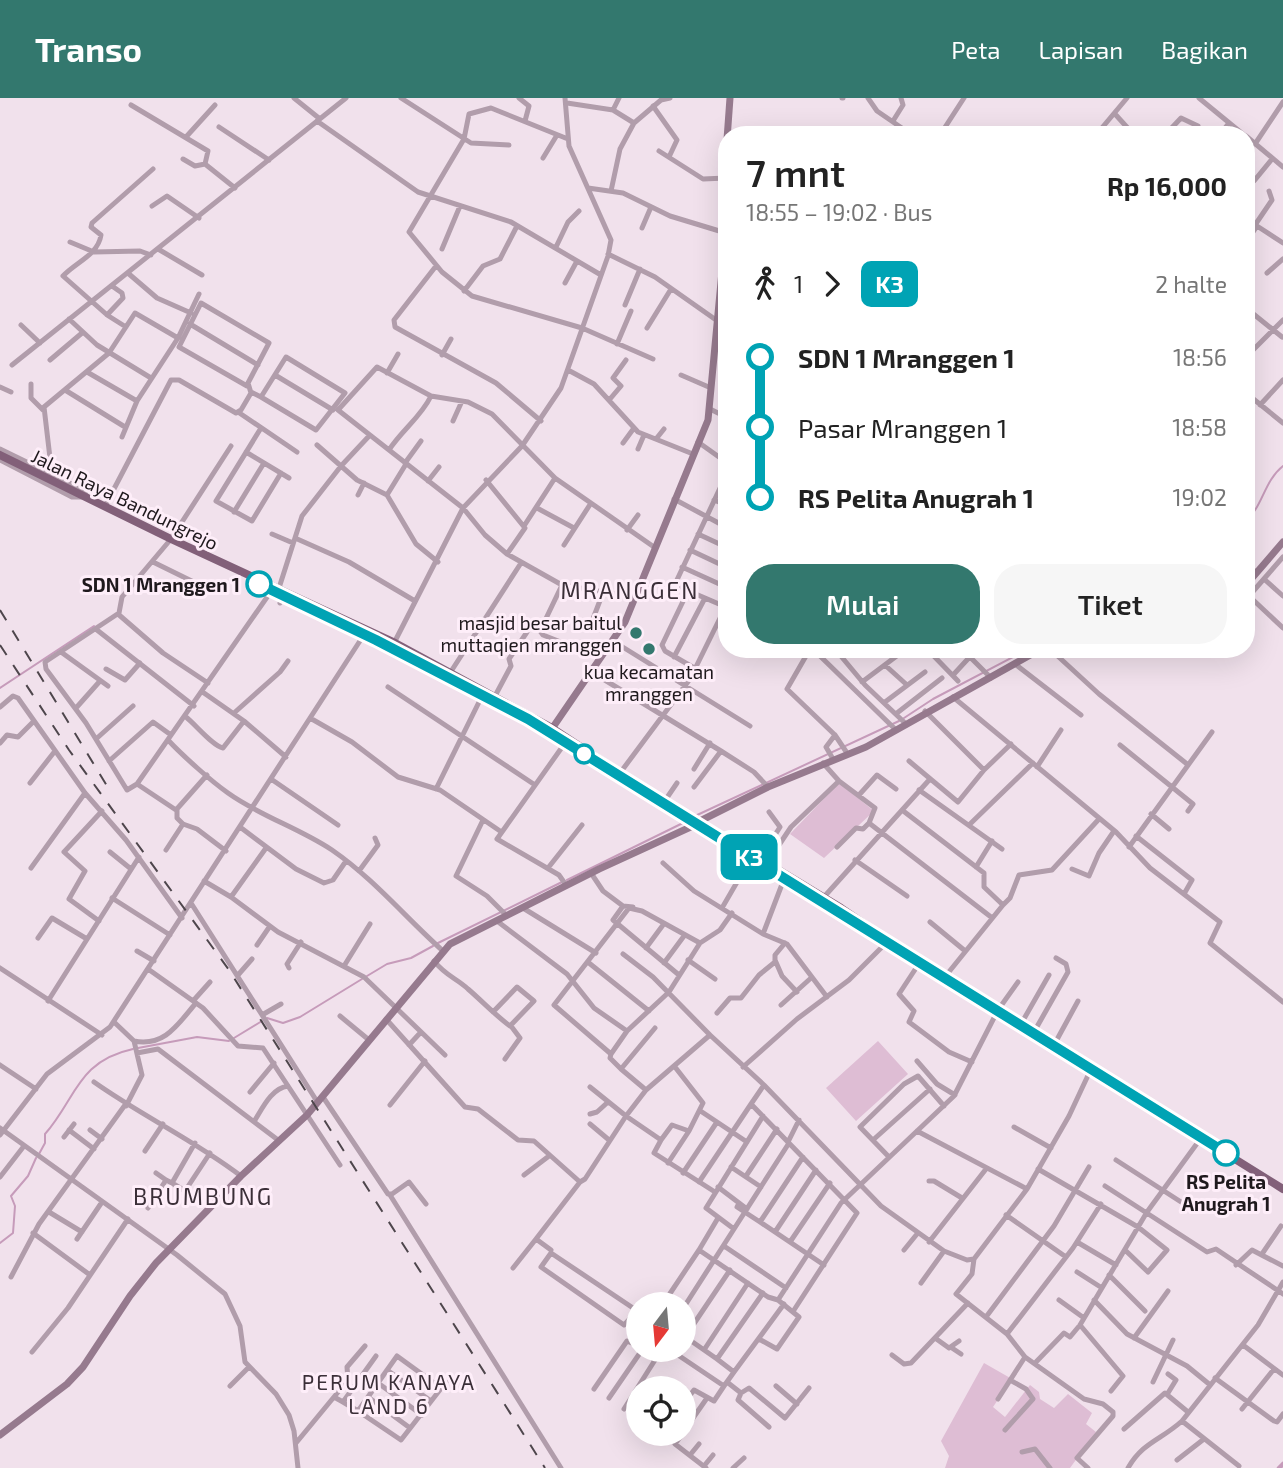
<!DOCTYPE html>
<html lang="id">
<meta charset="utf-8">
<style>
body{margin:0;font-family:"Exo 2",sans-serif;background:#f6f6f6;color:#222;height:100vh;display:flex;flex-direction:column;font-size:26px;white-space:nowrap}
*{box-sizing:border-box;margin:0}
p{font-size:23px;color:#767676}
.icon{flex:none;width:38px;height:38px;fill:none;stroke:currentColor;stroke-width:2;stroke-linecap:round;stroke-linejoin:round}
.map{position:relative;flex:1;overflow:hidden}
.details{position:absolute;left:718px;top:28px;width:537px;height:532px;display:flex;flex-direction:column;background:#fff;border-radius:28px;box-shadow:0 7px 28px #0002}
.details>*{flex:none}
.badge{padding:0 14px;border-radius:10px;font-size:24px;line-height:46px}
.needle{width:46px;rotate:196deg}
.tools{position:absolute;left:626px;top:1194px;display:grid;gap:14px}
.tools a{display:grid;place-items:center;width:70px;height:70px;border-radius:50%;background:#fff;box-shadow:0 7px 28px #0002;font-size:35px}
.map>.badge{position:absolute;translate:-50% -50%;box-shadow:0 0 0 4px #fff}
.legs{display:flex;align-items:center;gap:10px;height:77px;padding:0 28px;font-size:23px}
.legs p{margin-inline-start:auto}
.head{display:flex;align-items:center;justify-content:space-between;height:119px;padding:0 28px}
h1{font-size:38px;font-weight:600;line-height:52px}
.action{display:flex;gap:14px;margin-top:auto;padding:14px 28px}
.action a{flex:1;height:80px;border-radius:28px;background:#33786e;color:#fff;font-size:28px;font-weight:600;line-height:80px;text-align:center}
.action a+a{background:#f6f6f6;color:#222}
ul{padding:0 28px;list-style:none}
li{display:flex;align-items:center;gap:24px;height:70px;font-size:26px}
li i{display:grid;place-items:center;width:10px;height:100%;margin:0 9px;background:currentColor}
li i::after{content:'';width:18px;height:18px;margin:-9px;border:5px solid;border-radius:50%;background:#fff}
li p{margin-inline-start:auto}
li:first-child i{background:linear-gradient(#0000 50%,currentColor 0)}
li:last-child i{background:linear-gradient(currentColor 50%,#0000 0)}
header{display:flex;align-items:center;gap:42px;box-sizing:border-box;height:98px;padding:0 35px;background:#33786e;color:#fff}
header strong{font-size:33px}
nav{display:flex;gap:38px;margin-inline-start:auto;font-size:24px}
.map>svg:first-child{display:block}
.green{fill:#debdd4}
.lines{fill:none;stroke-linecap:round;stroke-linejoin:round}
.stream{stroke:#c69bba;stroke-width:2}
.canal{stroke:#c69bba;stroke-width:4.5}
.street{stroke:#b19dab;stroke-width:5}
.secondary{stroke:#967a8e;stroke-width:7}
.primary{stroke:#826079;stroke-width:8}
.rail{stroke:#4e464c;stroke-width:2;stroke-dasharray:12 12;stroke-linecap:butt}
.line-1-casing{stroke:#fff;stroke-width:16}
.line-1{stroke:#00a3b4;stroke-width:10}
.stop-1-dot{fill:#fff;stroke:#00a3b4;stroke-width:3.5}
.poi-dot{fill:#33786e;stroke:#feeef9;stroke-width:2.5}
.labels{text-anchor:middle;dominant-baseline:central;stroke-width:6;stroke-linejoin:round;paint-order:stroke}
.street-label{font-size:19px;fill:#1f191d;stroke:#feeef9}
.stop-label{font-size:19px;font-weight:bold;fill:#1f191d;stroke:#feeef9;text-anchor:end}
.poi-label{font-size:19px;fill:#1f191d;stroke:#feeef9;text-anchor:end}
.neighbourhood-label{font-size:21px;letter-spacing:2px;fill:#3b2f38;stroke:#feeef9}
.quarter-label{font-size:23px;letter-spacing:2px;fill:#3b2f38;stroke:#feeef9}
</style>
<header>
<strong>Transo</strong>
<nav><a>Peta</a><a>Lapisan</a><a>Bagikan</a></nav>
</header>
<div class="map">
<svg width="1283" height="1370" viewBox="0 0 1283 1370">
<rect width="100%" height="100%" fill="#f1e1ec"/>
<path class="green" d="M839 685 874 713 824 760 790 736Z
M878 943 908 976 856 1023 826 990Z
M984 1265 1012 1281 993 1309 1005 1319 1030 1287 1039 1294 1040 1301 1054 1310 1068 1296 1092 1315 1086 1326 1096 1334 1070 1370H945L949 1358 941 1343Z"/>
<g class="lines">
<path class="stream" d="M1246 423C1263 408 1264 383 1283 368
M0 590 94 528
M904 620 933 601 1028 551
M695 718 899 623
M567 782 691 721
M438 845 562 784
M367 878 387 866 411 860 433 848
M267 920 283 925 300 919 362 881
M234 940 262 923
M138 950 197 939 229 943
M39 1056 45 1045V1036C76 1001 77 963 133 951
M0 1145 13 1135 15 1108 11 1098 28 1078 36 1060"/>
<path class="canal" d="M1279 1370 1283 1366"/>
<path class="street" d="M294 0 320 21
M401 0 471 45 509 47
M519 0 529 8 525 23
M842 0H843
M868 0 877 13 912 37
M1199 0 1244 37
M567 5 613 12 634 25 661 2 670 0
M131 7 208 53 205 66 235 90
M653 8 677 42 669 59
M613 12 619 0
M1115 16 1134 37
M317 23 418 94 511 124 601 177
M893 23 903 7 901 0
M219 29 269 62
M940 37 964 0
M1096 37 1127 0
M1165 37 1181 20 1198 28
M1215 37 1221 35 1229 25
M1246 38 1283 69
M186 39 215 7
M568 41 491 10 469 16 464 41 409 134 442 174 472 198 582 230 653 261
M1255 46 1283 4
M659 53 703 81 726 80
M543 60 557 37
M183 61 195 68 205 66
M1254 83 1272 61
M588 90 623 95 670 118 726 135
M611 93 620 51 634 25
M152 108 167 98 199 120
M1246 122 1257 128 1246 144
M1255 127 1272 102 1269 93
M1257 128 1283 145
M642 130 651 109
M70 144 94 154 140 153 151 157
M556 149 568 124 579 113
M158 151 202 177
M442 151 460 108
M608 156 655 179 726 229
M436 168 394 222 395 229 496 285 541 323
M1267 175 1283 161
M129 176 157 200 191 215
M565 185 577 163
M112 188 122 195 123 200 107 217 126 229
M464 193 483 168 500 161 517 128
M625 207 640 171
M1246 210 1282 239
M106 216 63 178C76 164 98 157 101 137L91 129 92 125 153 71
M69 221 97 247 151 280
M190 226 258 267
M21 227 40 245
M647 230 671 191
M178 240 199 196
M617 246 631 213
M442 257 451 241
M1246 259 1283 222
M50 262 82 235
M12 267 346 0
M568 272 594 286 638 334 693 356
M87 274 137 303
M387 275 398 256
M275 277 333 312
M681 277 711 290
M31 286V300L43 312
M0 289 11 294
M65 292 125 329
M251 294 261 299 286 259 345 295 316 332 261 299
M1246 295 1283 325
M610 301 621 288 613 280 626 262
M1260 307 1283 282
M710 311 726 319
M238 314 297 354
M453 323 462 303
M261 330 216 403 252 423 281 375
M656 341 664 331
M698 344 726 364
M623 345 634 330
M317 347 357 382 387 397 416 446 438 464
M231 348 171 441 122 499 119 515 45 564 46 571 86 625 127 692 137 686 272 492
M0 351 82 391 88 400
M638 351 644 337
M389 352C402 332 421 319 431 298
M246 354 289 380
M0 362 72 399H81
M405 365 421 343
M52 377 44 309 109 255 135 215 178 240 137 303 122 339
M486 382 525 430 507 456
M428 383 439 369
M358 397 364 385
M387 397 406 366
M674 401 726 429
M714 402 726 407
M105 408 171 282H179L236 315 241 312 251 295 248 285 269 245 201 205 179 249 247 288
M537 410 574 430
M234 414 264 365
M524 428 555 380
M627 432 638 417
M272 436 293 445
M698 436 726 449
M295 440 349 464 415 503
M564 447 591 405
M690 452 726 469
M1283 459 1249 498 1283 530
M153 464 212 493
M1246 466 1257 475
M682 469 726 489
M1264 481 1283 498
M562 487 540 533 543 537 581 552
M279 490 302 418 341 368 370 337
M688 493 662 547 665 553 696 571
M635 499 562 487 507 456 485 437 463 410 338 312 377 269 431 298 468 304 492 316 555 380 654 449
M280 505 284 498
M726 509 684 491 676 484 721 388H726
M118 516 163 555 208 585
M591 526 604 492
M97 532 194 608
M613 543 750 628
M393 547 463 410 522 348 561 290 608 158 611 142 569 48 565 0
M810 551 787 591 835 637 826 649 833 661
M835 551 865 587 905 625
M927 551 958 583
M962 551 991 580
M1050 551 1099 596 1187 666
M61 554 108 588
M878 555 879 551
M820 558 895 631
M674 559 705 500
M1015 566 1081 617
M886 568 907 587
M106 571 125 582 140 565
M590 573 721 653 754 674 768 689
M450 575 521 465
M954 576 977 551
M862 584 906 551
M388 589 535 687
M204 595 244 623 286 659
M495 598 511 568 509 561 527 534
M953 599 1116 734 1150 770 1220 824 1210 845 1283 904
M885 604 925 574
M0 609 13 598 18 600 85 695 126 742 182 820
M76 610 100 583
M925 613 984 672
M234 615 280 574 288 563
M897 615 942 580
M186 619C196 627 213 648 223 650L244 623
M310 620 352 644 398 679 440 692 500 733
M835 637 847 655
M96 641 133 608
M168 642C183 658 211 683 228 695 260 718 299 730 332 752 374 781 405 819 443 853
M0 645 7 637 18 639 34 623
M565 645 497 741 559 777 566 787
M1120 647 1193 706 1188 713
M109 663 153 624 171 637
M909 663 958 704 984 672 1011 646
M823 665 839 683 875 710 869 725 991 819
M1037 669 1061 632
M694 671 710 645
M620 675 690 581 726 508
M271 681 338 727
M30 685 55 653
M137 686 176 712 207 677
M694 689 721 653
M436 691 483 596
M919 692 1002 751
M859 697 877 677 896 691
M664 704 677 685
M902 712 984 775V789L1003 807 944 880
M1151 716 1169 731
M483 722 456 778 487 798 507 818
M183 726 197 731 226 753
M969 727 1033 665
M240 729 296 771 324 785 333 782 346 763
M1136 738 1192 782 1184 796
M837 749 856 730 863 731 869 725
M1129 749 1212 634
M166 752 183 726 177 720V712
M110 754 131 771
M760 761 780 729 769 714
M855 762 907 798
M663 765 694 793 763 836 787 846 827 899
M767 765 791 729 839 683
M976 769 992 743
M31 770 85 695
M548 770 582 727
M1072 771 1089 778 1099 755 1114 733
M359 773 378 747 375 740
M591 775 603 793 623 808
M204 783 231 799 278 834 364 879 445 957
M231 799 266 750
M112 800 170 837
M823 800 930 681
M191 805 318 1005
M1003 807 1010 800 1019 777 1052 772 1099 721
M633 809 623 808 613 822 679 877
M523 810 596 855
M722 810 751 760
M99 823 69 801 85 773 64 754 102 713
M497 823 567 876 594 910 627 933
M930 824 964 852
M763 836 784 781
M38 840 52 820 87 841
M700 845 642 813 629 810 554 907 611 956 627 933 669 894 700 845 720 832 732 815
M257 847 270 828
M646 850 663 827
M137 853 154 863
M623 856 653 879 710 937
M688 862 715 881
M775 862 782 878 797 894
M434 863C446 878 456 880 468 891 482 903 495 917 510 928L534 903 517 889 493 914
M920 864 899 896 914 913 909 924 949 954 972 964
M589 865 649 913
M664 865 684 838
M344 868 370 826
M0 870 102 937
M289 870 287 866 301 844
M148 871 203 910 238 948 263 950 340 1067
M238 877 252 861
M48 903 139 759
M193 903 210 884
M781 907 811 880
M717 915 730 900H741L759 877 775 864V857L785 845
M262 917 281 906
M340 918 369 942
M386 921 465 1009 478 1011 518 1042 534 1043 580 1084 585 1081 626 1018 661 1042 672 1027 689 1033 703 1005 675 969
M114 924 134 943C165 949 178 926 196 905
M1021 926 1049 877
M1034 934 1068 874 1066 866 1056 860
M409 947 421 934
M1054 947 1078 903
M137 955 158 951 278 1042
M611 956 610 960 621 971
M505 961 520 940 511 928
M917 963 937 986 955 997
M0 967 36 991
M743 969 797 921 849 882 888 843
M94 984C142 1018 194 1042 241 1078
M764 987 751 1006 857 1115 794 1212
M590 989 626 1018 646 992 710 937 764 987 881 1108 944 1153 967 1162 974 1161
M646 992 621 971 655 930
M250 994 274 965
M323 999 388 1096H392L409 1084 426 1106
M390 1007 425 963
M126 1008 142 977 134 943
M702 1014 747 1044
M590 1016 597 1014 608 1004
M763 1018 706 1110 734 1131 789 1045
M255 1022C263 1009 272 990 288 988
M590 1026 609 1042
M1014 1029 1051 1050
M0 1030 177 1157 225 1196 240 1228 245 1264 276 1296 289 1317 294 1333 298 1370
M69 1032 94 1051
M90 1032 102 1041
M917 1033 1027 1091
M0 1037 47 976 110 929 367 532
M64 1039 74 1026
M661 1042 654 1055 715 1094
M873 1042 930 991
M788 1044 799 1022
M145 1053 163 1026
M803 1059 760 1124 824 1167
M889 1059 860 1029 904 986 918 978 944 1008
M1116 1062 1195 1113
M668 1065 689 1033
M731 1069 761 1089
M1038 1071 1138 1129 1167 1152 1148 1174 1125 1152
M156 1075 166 1082
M683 1075 717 1024
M524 1077 549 1058
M746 1078 777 1031
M0 1079 24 1048
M929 1083H934L962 1100
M699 1084 751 1006
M172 1085 185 1093 210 1055
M1105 1088 1207 1154 1216 1151 1283 1196
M718 1089 747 1111
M390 1097 561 1370
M739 1105 737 1109 760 1124
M148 1110 166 1082 172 1085 195 1045
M49 1114 82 1134
M1006 1117 1066 1159
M775 1134 816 1072
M33 1135 90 1177
M77 1141 102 1104
M536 1141 580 1084
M790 1144 830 1085
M929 1144 986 1071
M1077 1144 1116 1167
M724 1148 786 1190
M699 1152 718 1120
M904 1152 917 1136
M1262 1156 1281 1128
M1236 1167 1252 1152 1283 1168
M513 1170 536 1141 551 1152
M1077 1174 1102 1190
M1109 1177 1145 1213
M11 1179 39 1126 125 1007
M921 1185 944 1153
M1059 1202 1084 1220
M1094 1202 1127 1236 1187 1268 1209 1286
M663 1206 699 1152 768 1199 778 1202 841 1105 954 998 998 912 1018 884
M684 1209 734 1131
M636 1212 551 1155 541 1169 624 1227 639 1211
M986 1219 1054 1128 1089 1069
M1080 1227 1123 1278 1111 1293
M1007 1236 1073 1150 1101 1106
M684 1238 717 1261 763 1195
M685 1239 730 1172
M935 1240 949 1250 959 1243
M1134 1240 1168 1193
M759 1241 777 1251 799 1219 778 1202
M1243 1247 1283 1277
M952 1250 961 1256
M669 1251 724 1288 734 1274 717 1261
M704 1252 748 1185
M32 1254 68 1210 128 1121
M892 1257 904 1266 911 1265 968 1205
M1036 1264 1064 1235 1070 1239 1080 1227 1147 1114 1201 1040
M387 1272 431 1303
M734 1274 784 1206
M1215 1280 1274 1323 1277 1324 1283 1316
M727 1284 741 1295 738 1302 769 1329
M1153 1284 1173 1242
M378 1285 422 1317
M230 1288 249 1269
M776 1288 797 1306
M594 1291 627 1243 634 1246
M741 1295 749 1290 785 1320 809 1290
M1168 1295 1176 1282 1168 1276
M334 1299 343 1304 376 1258
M368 1299 410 1330
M609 1300 642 1252
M998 1301 1025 1259
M343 1304 358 1313 397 1258 441 1290
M684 1305 694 1292 714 1303 724 1288
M624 1311 655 1262 641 1251
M1242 1311 1274 1271
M358 1313 401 1342 446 1284
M1182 1323 1239 1368
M1124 1331 1165 1295 1188 1314
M1005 1332 1033 1301 1026 1291 1010 1282
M684 1333 707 1300
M683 1335 675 1346 706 1370
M661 1338 663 1335
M296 1345 348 1282 347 1269 365 1248
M1022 1354 1035 1351 1050 1370
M690 1357 699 1346
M1177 1362 1204 1341
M704 1368 713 1357
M733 1370 744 1360
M1088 1370 1077 1360 1113 1318V1314L1103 1306 1084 1301 1025 1259 1007 1236 956 1196 972 1176 974 1161 1027 1091 1069 1018 1091 971
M1128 1370C1143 1344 1161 1342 1182 1323L1258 1227 1283 1184"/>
<path class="secondary" d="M726 55 730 0
M1246 487 1283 444
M549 635 625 524 708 322 726 131
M698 724 768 689 866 649 1041 551
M0 1337 67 1286 83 1269 130 1198 156 1165 241 1078 307 1017 450 846 599 771 695 727"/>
<path class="primary" d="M0 357 171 441 395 545 552 630 640 688 841 810 944 880 1283 1091
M377 542 412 561"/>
<path class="rail" d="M0 512 107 688
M0 547 69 652 229 872 545 1370"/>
</g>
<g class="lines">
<defs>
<path id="line-1" d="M259 486 376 542 528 621 1226 1055"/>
</defs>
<use href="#line-1" class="line-1-casing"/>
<use href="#line-1" class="line-1"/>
</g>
<g class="stop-1-dot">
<circle cx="259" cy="486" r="12"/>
<circle cx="584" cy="656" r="9"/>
<circle cx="1226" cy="1055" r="12"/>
</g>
<g class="poi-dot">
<circle cx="636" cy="535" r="7"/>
<circle cx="649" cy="551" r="7"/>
</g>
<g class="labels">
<g class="street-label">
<text transform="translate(125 401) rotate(26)">Jalan Raya Bandungrejo</text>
</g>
<g class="stop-label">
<text x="240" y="486">SDN 1 Mranggen 1</text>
<text x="1226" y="1083" text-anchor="middle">RS Pelita<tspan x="1226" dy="22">Anugrah 1</tspan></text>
</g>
<g class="poi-label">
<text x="622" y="524">masjid besar baitul<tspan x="622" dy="22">muttaqien mranggen</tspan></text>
<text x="649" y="573" text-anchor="middle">kua kecamatan<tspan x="649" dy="22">mranggen</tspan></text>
</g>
<g class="neighbourhood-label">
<text x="389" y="1283">PERUM KANAYA<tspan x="389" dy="24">LAND 6</tspan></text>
</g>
<g class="quarter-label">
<text x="630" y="492">MRANGGEN</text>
<text x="203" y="1098">BRUMBUNG</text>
</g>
</g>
</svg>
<div class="tools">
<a><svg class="needle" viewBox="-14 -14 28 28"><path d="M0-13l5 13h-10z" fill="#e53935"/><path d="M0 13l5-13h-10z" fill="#767676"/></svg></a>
<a><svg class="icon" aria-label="locate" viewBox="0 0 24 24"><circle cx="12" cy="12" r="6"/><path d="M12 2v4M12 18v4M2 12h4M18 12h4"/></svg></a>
</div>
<b class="badge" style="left:749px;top:759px;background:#00a3b4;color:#fff">K3</b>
<section class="details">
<div class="head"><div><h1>7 mnt</h1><p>18:55 – 19:02 · Bus</p></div><b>Rp 16,000</b></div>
<div class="legs"><svg class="icon" aria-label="walk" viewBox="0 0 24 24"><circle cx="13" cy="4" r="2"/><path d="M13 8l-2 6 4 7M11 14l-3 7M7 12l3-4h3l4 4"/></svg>1<svg class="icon" aria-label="forward" viewBox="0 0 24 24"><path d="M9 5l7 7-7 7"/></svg><b class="badge" style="background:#00a3b4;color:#fff">K3</b><p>2 halte</p></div>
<ul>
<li><i style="color:#00a3b4"></i><b>SDN 1 Mranggen 1</b><p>18:56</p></li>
<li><i style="color:#00a3b4"></i><span>Pasar Mranggen 1</span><p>18:58</p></li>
<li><i style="color:#00a3b4"></i><b>RS Pelita Anugrah 1</b><p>19:02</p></li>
</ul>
<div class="action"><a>Mulai</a><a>Tiket</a></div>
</section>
</div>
